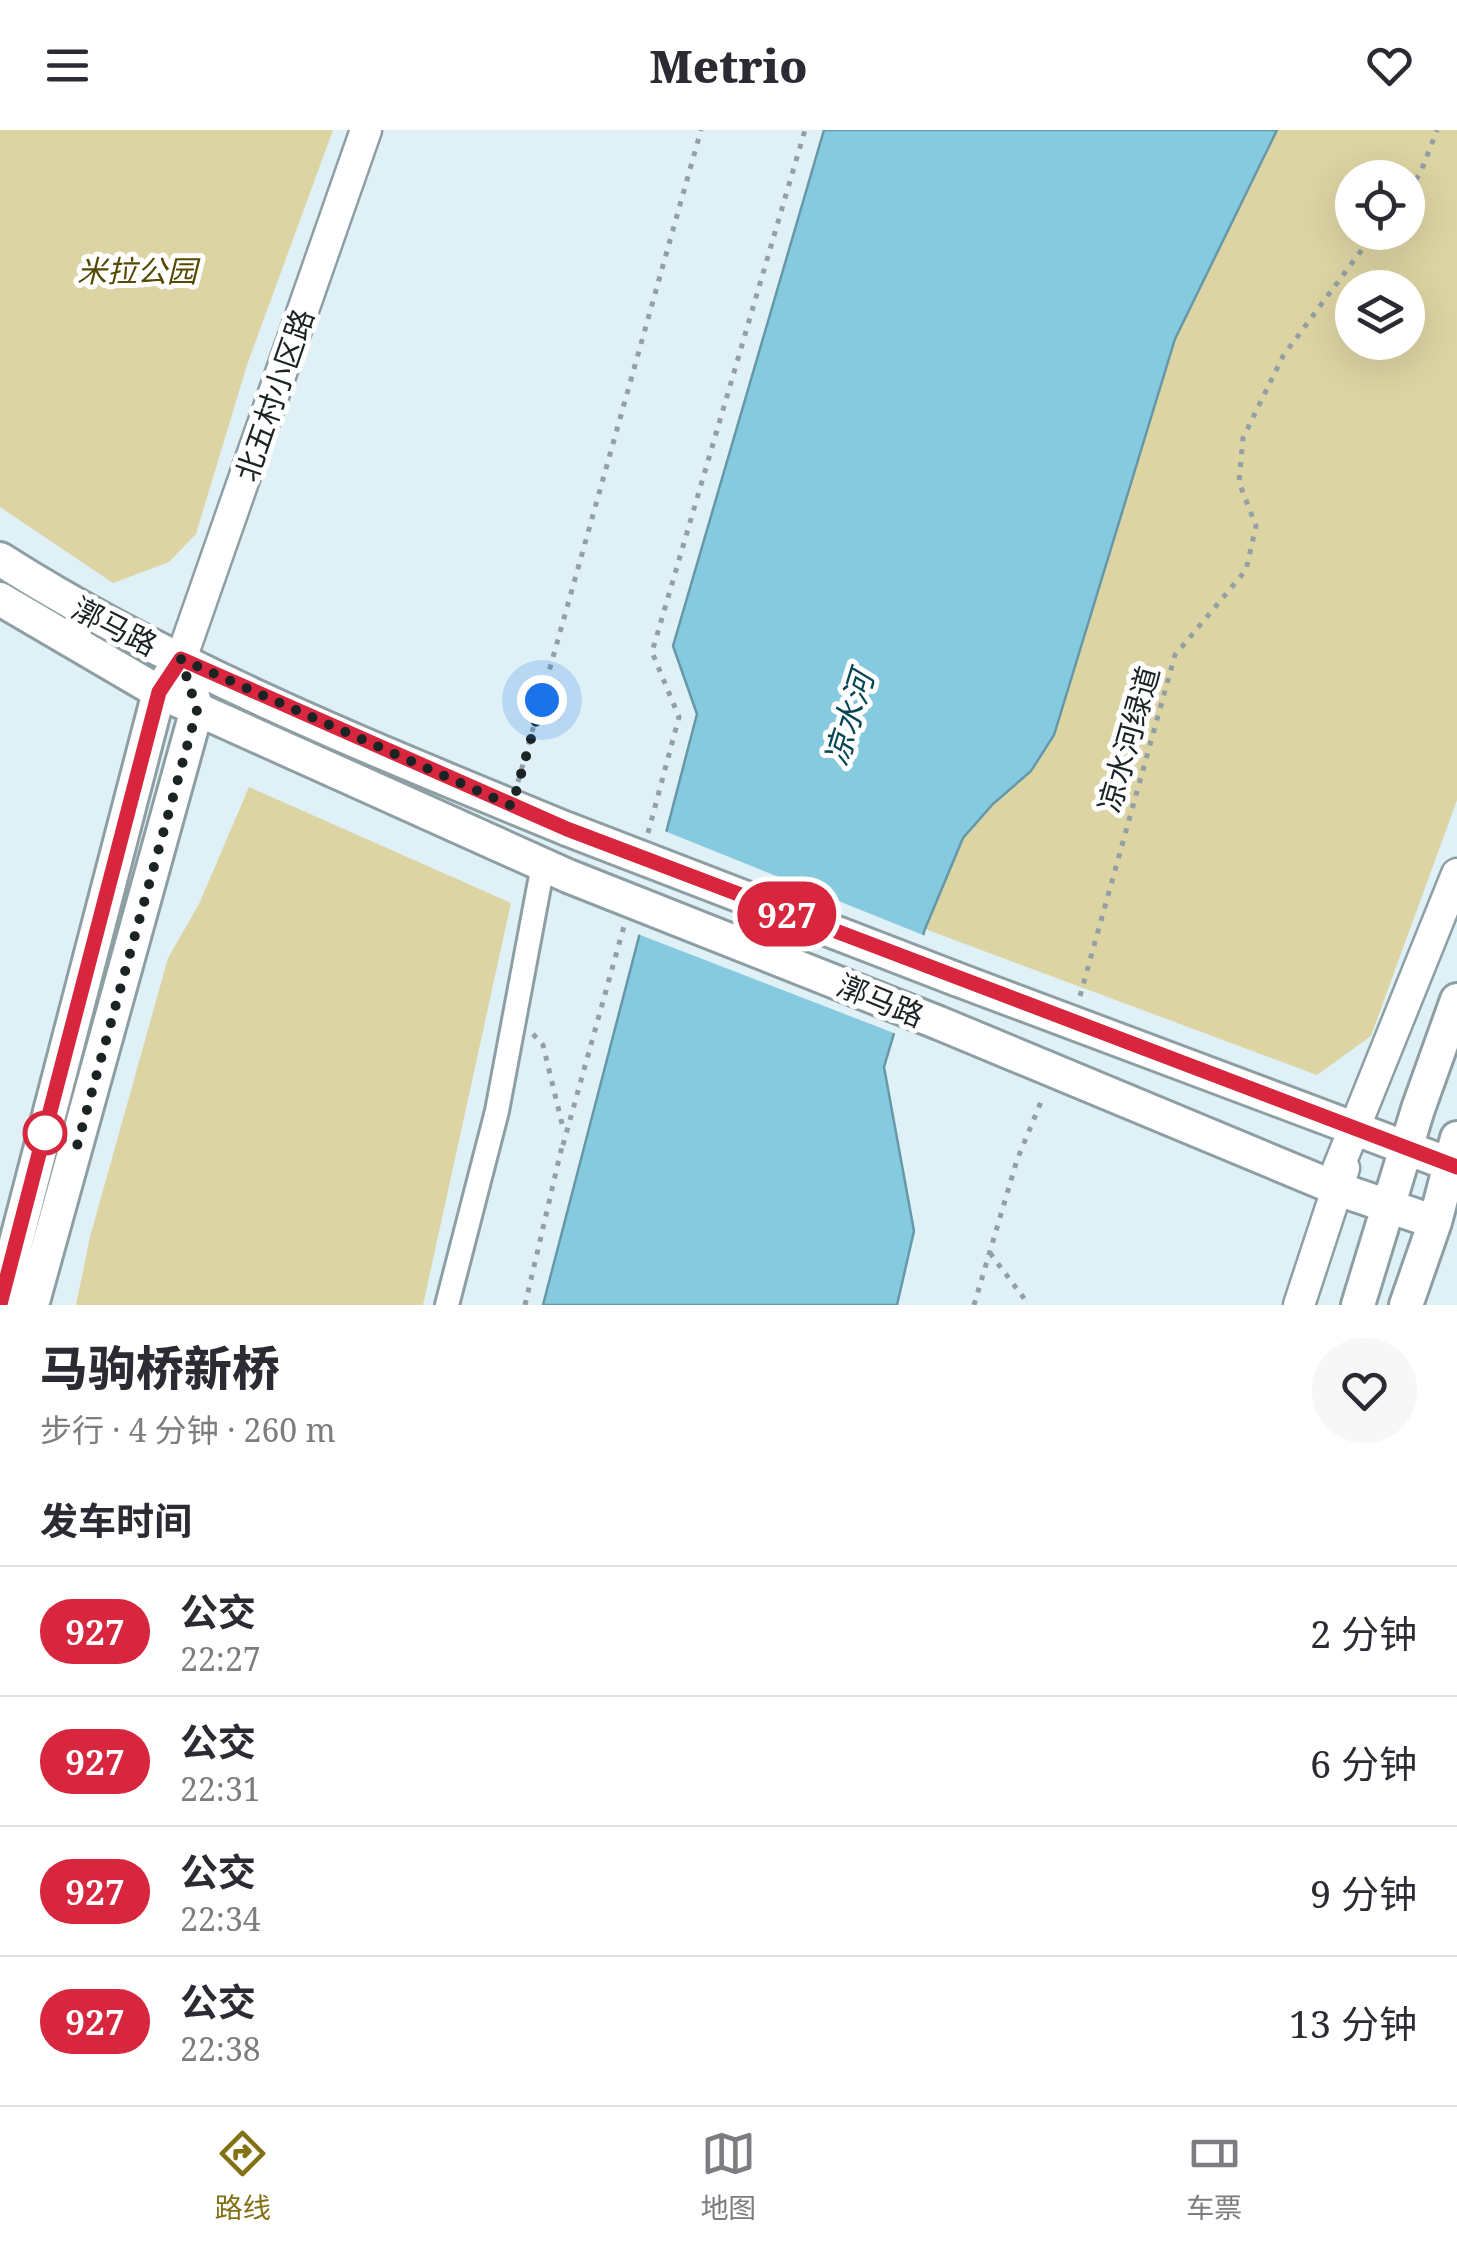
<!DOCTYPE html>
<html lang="zh">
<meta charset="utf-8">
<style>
body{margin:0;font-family:"Noto Serif","Noto Sans SC",serif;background:#f7f7f7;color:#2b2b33;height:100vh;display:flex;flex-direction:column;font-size:38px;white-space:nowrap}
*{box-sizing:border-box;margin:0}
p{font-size:32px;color:#7c7c81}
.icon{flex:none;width:55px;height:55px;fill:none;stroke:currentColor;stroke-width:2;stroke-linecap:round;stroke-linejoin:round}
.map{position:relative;height:1175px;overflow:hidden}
.sheet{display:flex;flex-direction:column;background:#fff;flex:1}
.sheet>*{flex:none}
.badge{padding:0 20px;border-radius:32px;font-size:35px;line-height:65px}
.tools{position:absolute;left:1335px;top:30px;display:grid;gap:20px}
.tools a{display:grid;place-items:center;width:90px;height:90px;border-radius:50%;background:#fff;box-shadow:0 10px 40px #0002;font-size:50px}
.you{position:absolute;width:50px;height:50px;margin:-25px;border:8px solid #fff;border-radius:50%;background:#1a73e8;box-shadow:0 0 0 15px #1a73e833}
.map>.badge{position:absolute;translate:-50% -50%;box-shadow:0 0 0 5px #fff}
h2{padding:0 40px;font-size:38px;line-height:90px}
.round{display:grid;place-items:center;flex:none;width:105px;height:105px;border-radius:52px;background:#f7f7f7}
.overview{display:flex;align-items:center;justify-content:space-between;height:170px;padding:0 40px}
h1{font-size:48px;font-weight:800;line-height:75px}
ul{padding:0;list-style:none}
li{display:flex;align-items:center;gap:30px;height:130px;padding:0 40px;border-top:2px solid #e1e1e2}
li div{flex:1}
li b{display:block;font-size:38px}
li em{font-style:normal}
li .badge{min-width:110px;font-weight:700;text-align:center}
header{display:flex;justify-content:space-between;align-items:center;height:130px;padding:0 40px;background:#fff;font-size:45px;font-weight:800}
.dock{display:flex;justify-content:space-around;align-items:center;height:140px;border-top:2px solid #e1e1e2;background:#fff;font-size:28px;color:#7c7c81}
.dock a{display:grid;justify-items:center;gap:5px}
.dock .active{color:#827214}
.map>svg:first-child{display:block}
.green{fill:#ddd4a3;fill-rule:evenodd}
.water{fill:#86cae0;stroke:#6698a8;stroke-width:2.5}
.pier{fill:#dff1f7}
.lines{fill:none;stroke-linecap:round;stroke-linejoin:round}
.minor-casing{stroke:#8e9fa4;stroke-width:28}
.tertiary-casing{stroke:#8e9fa4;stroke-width:35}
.secondary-casing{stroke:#8e9fa4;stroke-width:38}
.path{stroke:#929fa4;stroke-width:5;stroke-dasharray:5 8;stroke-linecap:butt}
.minor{stroke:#fff;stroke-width:22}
.tertiary{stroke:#fff;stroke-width:30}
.secondary{stroke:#fff;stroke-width:32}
.secondary-bridge-casing{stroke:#8e9fa4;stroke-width:38;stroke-linecap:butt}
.secondary-bridge{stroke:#fff;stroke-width:32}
.line-casing{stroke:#fff;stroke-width:22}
.line{stroke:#d7263d;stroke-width:15}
.walk{stroke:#1c2325;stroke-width:10;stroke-dasharray:0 18}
.stop-dot{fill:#fff;stroke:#d7263d;stroke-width:5}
.labels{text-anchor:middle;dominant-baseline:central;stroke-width:10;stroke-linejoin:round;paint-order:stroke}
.park-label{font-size:30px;font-style:italic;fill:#564a02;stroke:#fff}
.street-label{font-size:30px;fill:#1c2325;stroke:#fff}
.water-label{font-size:32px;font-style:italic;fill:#074655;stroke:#fff}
</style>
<header><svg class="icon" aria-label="menu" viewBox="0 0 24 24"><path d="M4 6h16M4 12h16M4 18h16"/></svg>Metrio<svg class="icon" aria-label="heart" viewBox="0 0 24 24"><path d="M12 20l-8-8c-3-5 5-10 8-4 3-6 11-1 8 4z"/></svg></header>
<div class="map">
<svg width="1457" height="1175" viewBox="0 0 1457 1175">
<rect width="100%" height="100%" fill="#dff1f7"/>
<path class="green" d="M0 0H333L247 235 196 404 169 432 113 453 0 377Z
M1277 0H1457V670L1371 906 1317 945 925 799 963 708 993 674 1031 641 1054 605 1175 209ZM1352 48H1408V102H1352ZM1352 158H1408V212H1352Z
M249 657 511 773 423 1175H76L90 1107 168 828 199 774Z"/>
<path class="water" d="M824 0H1277L1175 209 1054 605 1031 641 993 674 963 708 925 799 884 937 914 1101 897 1175H543L697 584 673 516Z"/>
<path class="pier" d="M662 700 928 807 899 905 635 803Z"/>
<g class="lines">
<defs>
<path id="minor" d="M447 1175 497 981 543 735"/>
<path id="tertiary" d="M181 529 366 0
M1331 1056 1457 744
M1299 1175 1344 1038"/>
<path id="secondary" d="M0 429C176 541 375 620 567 699
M0 469 159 562 568 746
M956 849 1449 1034
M939 893 1338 1059 1435 1092
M0 1174 159 562 181 529
M32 1175 197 579 181 529
M1358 1175 1418 979 1457 870
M1406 1175 1435 1092 1457 1008"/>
</defs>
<use href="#minor" class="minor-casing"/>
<use href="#tertiary" class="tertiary-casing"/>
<use href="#secondary" class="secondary-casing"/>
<path class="path" d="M1408 60 1420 44 1437 0
M518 652 701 0
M648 703 679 587 652 522 805 0
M1080 866 1175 525 1246 440 1256 396 1239 352 1243 308 1283 226 1375 102
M533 904 543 915 564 1002
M563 1015 624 796
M990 1123 1029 1175
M525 1175 563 1012
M974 1175 1017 1030 1043 967"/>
<use href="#minor" class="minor"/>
<use href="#tertiary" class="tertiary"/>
<use href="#secondary" class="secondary"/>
<defs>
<path id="secondary-bridge" d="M567 699 956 849
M568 746 939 893"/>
</defs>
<use href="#secondary-bridge" class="secondary-bridge-casing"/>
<use href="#secondary-bridge" class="secondary-bridge"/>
</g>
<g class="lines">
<defs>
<path id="line" d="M0 1174 159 562 181 529 567 699 1457 1037"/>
</defs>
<use href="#line" class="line-casing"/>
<use href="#line" class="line"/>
<path class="walk" d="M45 1003 77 1016 197 580 181 529 512 676 542 570"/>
</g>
<circle class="stop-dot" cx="45" cy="1003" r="20"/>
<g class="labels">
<g class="park-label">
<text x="137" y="140">米拉公园</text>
</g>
<g class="street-label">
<text transform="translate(274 265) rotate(-71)">北五村小区路</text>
<text transform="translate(115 496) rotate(27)">漷马路</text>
<text transform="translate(1128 609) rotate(-74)">凉水河绿道</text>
<text transform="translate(881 870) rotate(22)">漷马路</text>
</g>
<g class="water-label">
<text transform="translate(848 588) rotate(-73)">凉水河</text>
</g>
</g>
</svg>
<div class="tools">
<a><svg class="icon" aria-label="locate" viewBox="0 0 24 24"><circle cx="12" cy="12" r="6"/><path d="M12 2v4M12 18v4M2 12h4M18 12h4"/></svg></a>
<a><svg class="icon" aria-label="layers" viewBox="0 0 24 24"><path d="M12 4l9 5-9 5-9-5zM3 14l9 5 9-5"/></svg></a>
</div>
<div class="you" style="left:542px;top:570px"></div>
<b class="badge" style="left:787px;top:784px;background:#d7263d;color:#fff">927</b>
</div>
<section class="sheet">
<div class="overview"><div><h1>马驹桥新桥</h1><p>步行 · 4 分钟 · 260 m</p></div><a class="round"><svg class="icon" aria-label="heart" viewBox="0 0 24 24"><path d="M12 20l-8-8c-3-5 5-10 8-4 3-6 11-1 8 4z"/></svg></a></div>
<h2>发车时间</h2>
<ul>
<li><span class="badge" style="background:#d7263d;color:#fff">927</span><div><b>公交</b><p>22:27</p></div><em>2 分钟</em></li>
<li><span class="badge" style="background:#d7263d;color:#fff">927</span><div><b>公交</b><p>22:31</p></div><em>6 分钟</em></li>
<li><span class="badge" style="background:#d7263d;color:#fff">927</span><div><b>公交</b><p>22:34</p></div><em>9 分钟</em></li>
<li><span class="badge" style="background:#d7263d;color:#fff">927</span><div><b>公交</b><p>22:38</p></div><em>13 分钟</em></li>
</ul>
</section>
<nav class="dock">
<a class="active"><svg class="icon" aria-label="directions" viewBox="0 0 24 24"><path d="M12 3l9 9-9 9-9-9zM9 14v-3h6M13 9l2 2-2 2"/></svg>路线</a>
<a><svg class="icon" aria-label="map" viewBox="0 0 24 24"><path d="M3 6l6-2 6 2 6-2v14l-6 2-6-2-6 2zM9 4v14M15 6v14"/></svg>地图</a>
<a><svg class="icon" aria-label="tickets" viewBox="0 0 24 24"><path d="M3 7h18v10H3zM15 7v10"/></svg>车票</a>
</nav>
